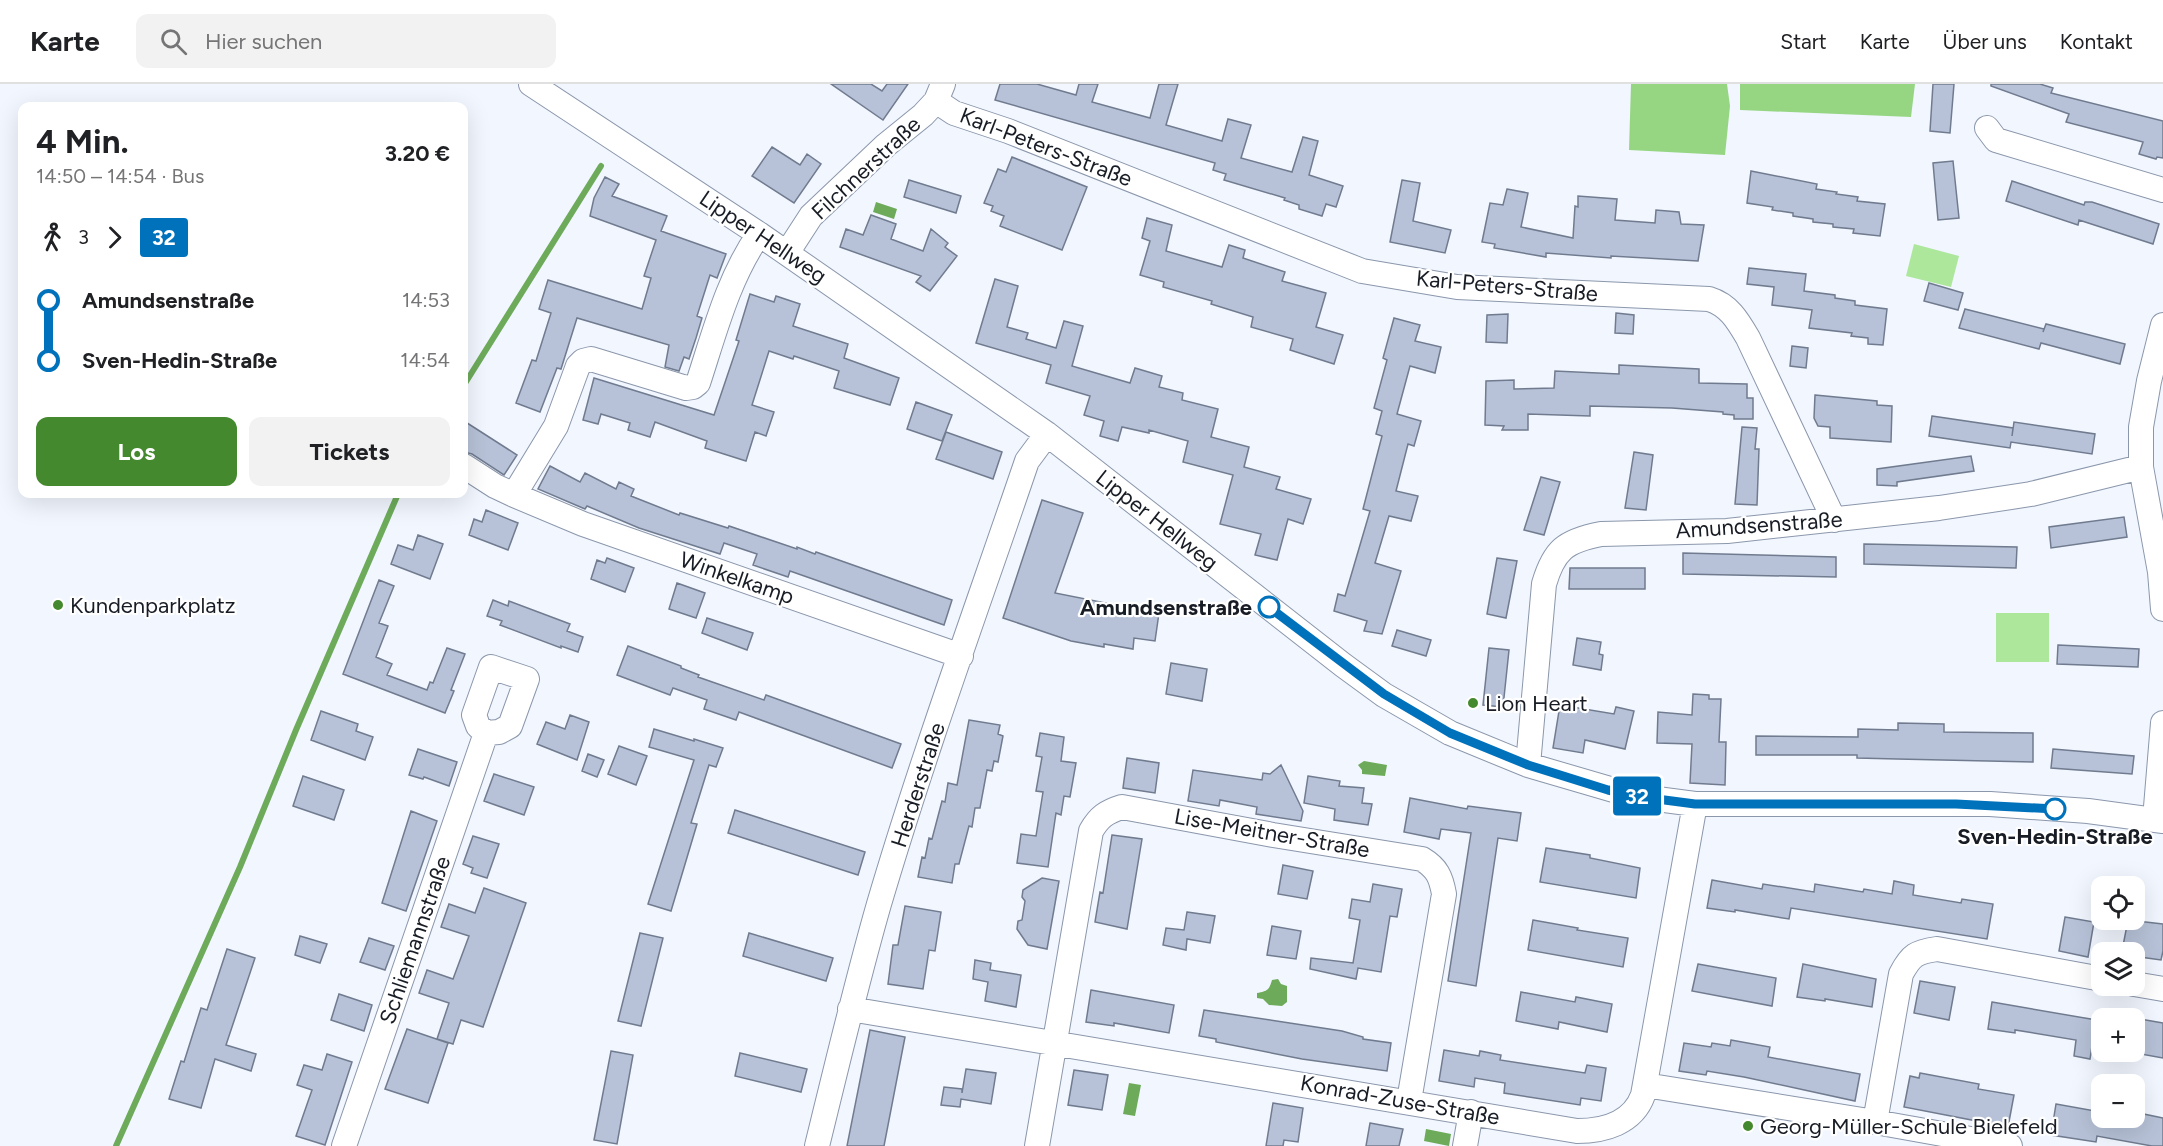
<!DOCTYPE html>
<html lang="de">
<meta charset="utf-8">
<style>
body{margin:0;font-family:Figtree,sans-serif;background:#f2f2f2;color:#202124;height:100vh;display:flex;flex-direction:column;font-size:22px;white-space:nowrap}
*{box-sizing:border-box;margin:0}
p{font-size:20px;color:#757577}
.icon{flex:none;width:33px;height:33px;fill:none;stroke:currentColor;stroke-width:2;stroke-linecap:round;stroke-linejoin:round}
.map{position:relative;flex:1;overflow:hidden}
.sheet{position:absolute;left:18px;top:18px;width:450px;height:396px;display:flex;flex-direction:column;background:#fff;border-radius:12px;box-shadow:0 6px 24px #0002}
.sheet>*{flex:none}
.badge{padding:0 12px;border-radius:4px;font-size:21px;line-height:39px}
.tools{position:absolute;left:2091px;top:792px;display:grid;gap:12px}
.tools a{display:grid;place-items:center;width:54px;height:54px;border-radius:12px;background:#fff;box-shadow:0 6px 24px #0002;font-size:30px}
.map>.badge{position:absolute;translate:-50% -50%;box-shadow:0 0 0 3px #fff}
.legs{display:flex;align-items:center;gap:9px;height:66px;padding:0 18px;font-size:20px}
.legs p{margin-inline-start:auto}
.headline{display:flex;align-items:center;justify-content:space-between;height:102px;padding:0 18px}
h1{font-size:33px;font-weight:700;line-height:45px}
.cta{display:flex;gap:12px;margin-top:auto;padding:12px 18px}
.cta a{flex:1;height:69px;border-radius:12px;background:#44892d;color:#fff;font-size:24px;font-weight:700;line-height:69px;text-align:center}
.cta a+a{background:#f2f2f2;color:#202124}
ul{padding:0 18px;list-style:none}
li{display:flex;align-items:center;gap:21px;height:60px;font-size:22px}
li i{display:grid;place-items:center;width:9px;height:100%;margin:0 8px;background:currentColor}
li i::after{content:'';width:15px;height:15px;margin:-8px;border:4px solid;border-radius:50%;background:#fff}
li p{margin-inline-start:auto}
li:first-child i{background:linear-gradient(#0000 50%,currentColor 0)}
li:last-child i{background:linear-gradient(currentColor 50%,#0000 0)}
header{display:flex;align-items:center;gap:36px;box-sizing:border-box;height:84px;padding:0 30px;background:#fff;border-bottom:2px solid #e0e0e0}
header strong{font-size:28px}
nav{display:flex;gap:33px;margin-inline-start:auto;font-size:21px}
.search{width:420px;height:54px;background:#f2f2f2;display:flex;align-items:center;gap:15px;box-sizing:border-box;padding:0 21px;border-radius:12px;color:#757577;font-size:22px}
.map>svg:first-child{display:block}
.green{fill:#ade79c}
.forest{fill:#96d683}
.water{fill:#6dab5a}
.lines{fill:none;stroke-linecap:round;stroke-linejoin:round}
.stream{stroke:#6dab5a;stroke-width:6}
.building{fill:#b7c2d8;stroke:#707b8f;stroke-width:1.5}
.street-casing{stroke:#8b97ab;stroke-width:26}
.street{stroke:#fff;stroke-width:24}
.line-1-casing{stroke:#fff;stroke-width:14}
.line-1{stroke:#0072bc;stroke-width:9}
.poi-dot{fill:#44892d;stroke:#fff;stroke-width:2}
.stop-1-dot{fill:#fff;stroke:#0072bc;stroke-width:3}
.labels{text-anchor:middle;dominant-baseline:central;stroke-width:4.5;stroke-linejoin:round;paint-order:stroke}
.street-label{font-size:22px;fill:#181c24;stroke:#fff}
.poi-label{font-size:22px;fill:#181c24;stroke:#fff;text-anchor:start}
.stop-label{font-size:22px;font-weight:bold;fill:#181c24;stroke:#fff;text-anchor:end}
</style>
<header>
<strong>Karte</strong>
<div class="search"><svg class="icon" aria-label="search" viewBox="0 0 24 24"><circle cx="10" cy="10" r="6"/><path d="M15 15l6 6"/></svg>Hier suchen</div>
<nav><a>Start</a><a>Karte</a><a>Über uns</a><a>Kontakt</a></nav>
</header>
<div class="map">
<svg width="2163" height="1062" viewBox="0 0 2163 1062">
<rect width="100%" height="100%" fill="#f1f6ff"/>
<path class="green" d="M1914 160 1959 172 1951 203 1906 192Z
M1996 529H2049V578H1996Z"/>
<path class="forest" d="M1631 0H1727L1730 22 1725 71 1629 66Z
M1740 0H1915L1911 33 1740 26Z"/>
<path class="water" d="M876 118 897 125 894 135 873 128Z
M1364 677 1387 681 1385 692 1362 690V686L1358 681Z
M1278 895 1281 900 1287 902V918L1282 922 1269 921 1263 915 1257 914V909C1268 907 1269 906 1272 896Z
M1129 999 1141 1001 1135 1032 1123 1030Z
M1426 1045 1451 1050 1449 1062 1424 1057Z"/>
<g class="lines">
<path class="stream" d="M464 301 601 82
M116 1062 240 783 296 646 398 410"/>
</g>
<path class="building" d="M831 0H871L882 7 887 0H908L883 36Z
M1000 0H1037L1076 11 1079 0H1098L1092 18 1150 34 1159 0H1178L1166 41 1222 57 1228 35 1251 41 1241 74 1292 88 1303 53 1318 57 1309 91 1343 102 1336 123 1326 120 1322 132 1299 125V121L1284 116 1285 114 1224 96 1226 90 1213 86 1215 79 995 16Z
M1933 0H1954L1950 49 1930 47Z
M1991 0H2040L2053 4 2051 9 2163 37V74L2157 73 2156 75 2139 70 2143 58 2066 38 2069 30 1991 2Z
M772 63 800 81 807 70 821 80 794 119 752 92Z
M1012 73 1087 103 1062 166 1000 142 1004 132 991 127 993 122 984 119 998 85 1006 88Z
M1953 77 1959 134 1938 136 1933 79Z
M1751 87 1817 100 1816 105 1837 108 1836 110 1858 113 1857 117 1885 120 1880 152 1853 149 1854 145 1833 143V140L1813 138V135L1793 132V129L1772 126 1773 123 1747 119Z
M605 93 619 100 612 112 667 132 661 147 726 170 717 194 710 191 697 232 702 234 696 254 689 275 684 273 679 287 665 283 669 261 577 234 561 285 557 284 540 328 516 319 532 276 536 277 551 229 539 225 548 196 642 225 651 194 644 192 656 156 590 132 594 114Z
M909 96 961 112 956 129 904 113Z
M1402 96 1420 99 1413 137 1451 146 1445 169 1390 158Z
M2012 97 2084 121 2085 118H2092L2159 140 2153 160 2079 136 2078 141 2006 117Z
M1507 105 1528 109 1521 143 1573 154 1575 122 1578 123V112L1617 115 1615 136 1655 139 1656 126 1679 128 1681 140 1704 141 1698 177 1611 172V174L1546 169V173L1494 164 1495 160 1482 158 1490 119 1503 121Z
M871 131 896 140 891 155 923 167 931 145 948 159 945 163 957 172 930 207 916 198 921 192 840 163 846 145 863 151Z
M1147 134 1172 141 1166 167 1222 183 1229 161 1245 166 1243 174 1285 188 1282 197 1326 209 1316 243 1343 251 1334 280 1290 266 1293 255 1251 243 1253 233 1211 220 1212 217 1163 203 1164 198 1140 191 1150 157 1142 154Z
M1749 184 1806 190 1804 207 1835 211V214L1855 217V221L1887 225 1883 261 1868 260V254L1851 252 1852 249 1809 244 1812 226 1772 221 1774 203 1747 200Z
M995 195 1018 202 1007 243 1028 249 1026 255 1056 264 1064 237 1083 242 1072 282 1130 299 1135 284 1162 292 1159 303 1183 309 1182 316 1218 325 1211 353 1249 363 1244 383 1280 393 1276 405 1311 415 1303 440 1288 435 1277 476 1255 471 1261 450 1220 440 1233 391 1183 378 1188 357 1149 346V349L1122 343 1118 357 1100 352 1104 337 1084 331 1090 312 1046 299 1051 281 976 259Z
M1929 199 1963 209 1958 226 1924 217Z
M750 210 774 218 776 212 800 220 793 242 848 260 844 274 899 294 890 321 834 304 839 287 794 272 793 275 769 267 752 321 774 328 766 352 755 348 746 377 705 364 707 357 655 338 650 353 628 346 630 339 601 330 598 340 583 336 594 294 714 331 739 257 736 256Z
M1965 225 2044 245 2043 248 2046 240 2125 260 2120 280 2041 259 2039 265 1959 244Z
M1616 229 1634 231 1633 250 1615 249Z
M1508 230 1507 259 1486 258 1487 231Z
M1394 234 1420 241 1415 257 1441 263 1435 289 1410 282 1397 330 1421 337 1414 362 1408 360 1396 407 1418 412 1411 437 1389 432 1375 479 1401 487 1382 550 1364 547 1367 537 1334 527 1338 510 1345 512 1370 427 1363 425 1382 352 1376 350 1382 327 1374 324 1387 276 1383 274Z
M1792 262 1808 264 1806 284 1790 282Z
M1619 281 1699 285V299L1747 300V314H1753V335H1734V331L1723 330V328L1672 324 1590 322V332L1528 330V346H1502L1504 342 1485 341 1486 297 1514 296V305L1554 304 1555 287 1619 290Z
M1815 311 1877 317V321L1892 322 1891 358 1830 354V343L1818 342 1814 334Z
M916 318 952 331 942 357 907 345Z
M1932 332 2013 344 2012 352 2014 338 2095 350 2092 370 2011 358 2010 364 1929 352Z
M464 337 517 371 504 391 472 370 464 368Z
M1742 343 1757 344 1755 365H1759L1757 421 1735 420Z
M946 348 1002 368 993 395 936 375Z
M1634 368 1653 371 1646 426 1625 424Z
M1971 372 1974 387 1897 398V402L1877 401V385Z
M550 382 580 398 585 389 616 405 619 398 634 405 631 412 679 431 680 429 728 444 729 442 797 465V463L815 470 816 468 952 516 944 541 790 487 788 493 753 481 757 470 724 459 720 470 639 444 587 422 585 425 538 405Z
M1541 393 1560 398 1544 451 1524 446Z
M1042 416 1083 429 1055 509 1111 520V522L1159 529 1155 557 1134 554 1133 565 1104 560V563L1071 557 1003 534Z
M486 426 518 439 508 466 469 451 474 435 482 438Z
M2124 433 2127 453 2051 464 2049 443Z
M418 451 443 460 430 495 391 480 398 461 413 466Z
M1864 460 2017 463 2016 484 1864 480Z
M1683 469 1836 473V493L1683 490Z
M607 474 634 484 625 508 591 495 597 476 605 479Z
M1497 474 1517 477 1506 534 1487 530Z
M1570 484H1645V505H1569Z
M379 496 394 502 379 539 388 542 376 573 392 580 387 591 427 606 430 598 433 599 447 564 465 570 451 606 454 607 445 629 343 590Z
M677 499 705 509 696 534 669 525Z
M493 516 508 522 509 517 570 540 567 547 583 553 578 568 561 562V564L500 541 502 537 487 532Z
M707 534 753 549 747 566 702 549Z
M1397 546 1431 556 1426 572 1392 562Z
M1577 554 1601 558 1599 570 1603 571 1601 586 1573 581Z
M2058 561 2139 565 2138 583 2057 580Z
M628 562 681 582V584L699 591 698 593 764 616 766 611 901 660 892 684 739 628 736 636 704 625 707 616 673 604 670 611 617 591Z
M1489 564 1509 566 1503 623 1483 621Z
M1171 579 1207 585 1202 617 1166 610Z
M1693 610 1709 611V615H1721L1719 658H1726L1725 701 1690 699 1692 660 1657 659 1658 628 1692 631Z
M1560 621 1614 630 1616 623 1634 627 1625 665 1585 656 1583 669 1553 664Z
M321 627 358 640 356 647 373 653 365 676 311 656Z
M570 631 589 638 577 676 537 660 546 638 565 645Z
M969 636 1000 641 998 650 1003 652 998 678 994 677 992 687 987 686 980 724H975L972 743 969 742 959 780H955L952 799 918 793 922 773 925 774 929 754 932 755 942 717 945 718 948 699 957 701Z
M1898 639 1944 640V648L2033 649V678L1897 675 1857 674V671H1756V652L1858 653V645L1898 646Z
M654 645 694 657V655L723 664 716 683 709 681 691 739 697 740 671 827 648 820 694 676 649 663Z
M1040 649 1064 653 1061 677 1076 679 1070 713 1064 712 1061 731 1056 729 1048 783 1017 779 1021 750 1036 752 1043 708 1036 707 1042 673 1036 672Z
M619 662 647 672 636 701 608 690Z
M418 665 457 678 449 702 424 693 423 695 409 691Z
M2053 665 2134 672 2132 690 2051 684Z
M588 670 604 676 597 693 582 687Z
M1127 674 1159 679 1155 709 1123 704Z
M1281 681 1303 727 1301 737 1256 730 1257 723 1220 716 1219 722 1188 717 1193 686 1262 696 1263 689 1270 690Z
M494 690 534 703 524 731 484 717Z
M303 692 344 706 334 736 293 722Z
M1308 692 1340 697 1339 702 1364 704 1362 719 1372 720 1368 741 1334 736 1335 725 1304 719Z
M1410 714 1467 725 1468 722 1521 729 1517 757 1498 754 1476 902 1448 897 1471 749 1441 745 1439 755 1404 748Z
M735 726 865 768 858 791 728 749Z
M411 727 437 737 406 827 382 819Z
M1112 751 1142 755 1127 845 1095 838 1100 808 1103 809Z
M473 752 499 760 487 794 471 789 473 784 463 780Z
M1546 764 1590 771V774L1640 784 1636 814 1540 798Z
M1283 781 1313 787 1307 815 1278 810Z
M1042 794 1059 797 1047 865 1028 861 1017 845 1018 837 1022 836 1025 817 1022 813 1023 806Z
M1712 796 1762 805 1763 800 1814 808 1815 800 1863 808 1864 805 1892 810 1894 797 1914 801 1913 811 1961 819 1962 815 1993 820 1987 855 1791 824 1789 835 1735 826V828L1707 824Z
M1373 800 1402 805 1397 833 1390 832 1381 888 1358 884 1356 895 1310 885 1311 874 1353 879 1360 836 1349 834 1352 815 1370 818Z
M484 804 526 819 483 943 461 936 453 960 437 955 449 919 419 909 427 886 453 895 469 852 441 843 449 820 475 829Z
M905 822 941 828 935 867 929 866 923 905 888 900 893 861H898Z
M1187 828 1215 832 1210 859 1187 855 1186 866 1163 861 1166 844 1184 846Z
M2065 833 2094 838 2088 873 2059 867Z
M1533 836 1578 844 1577 846 1628 854 1623 883 1528 866Z
M2128 836 2163 840V867L2161 876 2140 873V870L2122 867Z
M1272 842 1301 847 1296 875 1267 871Z
M640 849 663 854 641 942 618 937Z
M749 849 833 874 826 897 743 872Z
M300 852 327 860 320 879 295 871Z
M369 854 394 862 385 886 360 878Z
M227 865 255 874 226 961 256 970 251 987 215 975 201 1024 169 1015 181 977 184 978 201 924 207 926Z
M975 876 991 879 990 886 1021 891 1016 923 985 917 988 898 973 895Z
M1698 880 1776 894 1772 922 1692 907Z
M1803 880 1876 895 1872 923 1825 915V917L1797 913Z
M1920 897 1955 903 1949 936 1914 929Z
M1091 906 1174 921 1169 949 1114 939V942L1086 938Z
M1521 908 1575 918 1576 913 1612 920 1607 948 1559 938 1558 945 1516 937Z
M339 910 372 921 364 947 331 936Z
M1992 918 2102 937V964L2092 962 2090 975 2074 972 2076 956 2015 946V949L1988 945Z
M1204 926 1342 947 1363 953V955L1391 959 1387 987 1302 975 1216 958V955L1199 952Z
M2140 935 2163 939V974L2135 969Z
M407 945 448 959 428 1019 385 1005Z
M870 946 905 953 884 1062H847Z
M1731 956 1770 963 1768 973 1860 990 1855 1017 1744 993 1707 987 1706 991 1679 987 1684 959 1711 963 1712 959 1730 962Z
M1444 966 1479 972 1480 967 1501 971 1500 976 1585 989 1587 981 1606 984 1601 1017 1581 1014 1580 1021 1504 1009 1505 999 1475 994 1474 1003 1439 997Z
M611 967 633 971 617 1060 594 1056Z
M740 969 807 985 801 1008 735 992Z
M327 970 352 978 325 1061 296 1052 312 1006 297 1001 304 981 322 986Z
M966 985 996 989 991 1020 961 1015 960 1023 941 1021 944 1003 962 1005V1009Z
M1074 986 1108 991 1102 1026 1068 1021Z
M1920 989 1979 1000 1978 1005 2014 1011 2008 1043 1904 1023 1910 992 1919 994Z
M1273 1019 1303 1024 1298 1058 1284 1056 1283 1062H1266Z
M2056 1020 2101 1028 2100 1034H2134V1028L2163 1034V1062H2152L2097 1052 2096 1058 2051 1051Z
M1370 1039 1403 1045 1399 1062H1366Z"/>
<g class="lines">
<defs>
<path id="street" d="M531 0 759 150 1047 350 1343 581 1384 611 1450 649 1528 681 1634 712 1695 720H1990L2088 727 2163 737
M936 17 954 29 1008 47 1362 187 1457 203 1709 215C1729 221 1738 237 1748 254L1834 436
M1987 44 1996 56 2163 106
M759 150C728 195 715 247 698 299L693 303 686 304 591 275 583 277 578 282 556 342 514 411 583 440 961 572
M787 169 811 132 886 61 923 31 936 17 943 0
M2163 241 2149 297 2141 343V383L2160 488 2163 525
M464 382 495 402 514 411
M491 583 527 595 510 642 499 648 486 649 478 642 474 631Z
M1528 681 1544 500C1554 466 1565 457 1601 450L1727 447 1939 424 2031 410 2141 383
M2155 735 2163 639
M2134 900 2163 905
M850 925 1577 1047C1604 1047 1633 1039 1643 1011L1695 720
M1645 1001 1875 1038 2010 1062
M1875 1038 1901 890C1911 871 1916 868 1937 865L2102 895
M344 1062 486 649
M817 1062C837 981 856 900 879 820 923 671 977 524 1027 377L1047 350
M1037 1062 1091 747C1099 733 1106 728 1122 723L1273 751 1422 775C1437 784 1441 793 1444 810L1409 1017
M1465 1062 1471 1028"/>
</defs>
<use href="#street" class="street-casing"/>
<use href="#street" class="street"/>
</g>
<g class="lines">
<defs>
<path id="line-1" d="M1269 523 1384 610 1450 649 1528 681 1608 706 1634 712 1695 720H1956L2055 725"/>
</defs>
<use href="#line-1" class="line-1-casing"/>
<use href="#line-1" class="line-1"/>
</g>
<g class="poi-dot">
<circle cx="58" cy="521" r="6"/>
<circle cx="1473" cy="619" r="6"/>
<circle cx="1748" cy="1042" r="6"/>
</g>
<g class="stop-1-dot">
<circle cx="1269" cy="523" r="10"/>
<circle cx="2055" cy="725" r="10"/>
</g>
<g class="labels">
<g class="street-label">
<text transform="translate(1046 63) rotate(21)">Karl-Peters-Straße</text>
<text transform="translate(866 84) rotate(-43)">Filchnerstraße</text>
<text transform="translate(763 153) rotate(34)">Lipper Hellweg</text>
<text transform="translate(1507 202) rotate(5)">Karl-Peters-Straße</text>
<text transform="translate(1157 436) rotate(38)">Lipper Hellweg</text>
<text transform="translate(1759 441) rotate(-4)">Amundsenstraße</text>
<text transform="translate(737 494) rotate(19)">Winkelkamp</text>
<text transform="translate(918 701) rotate(-72)">Herderstraße</text>
<text transform="translate(1272 749) rotate(10)">Lise-Meitner-Straße</text>
<text transform="translate(415 856) rotate(-71)">Schliemannstraße</text>
<text transform="translate(1400 1016) rotate(10)">Konrad-Zuse-Straße</text>
</g>
<g class="poi-label">
<text x="70" y="521">Kundenparkplatz</text>
<text x="1485" y="619">Lion Heart</text>
<text x="1760" y="1042">Georg-Müller-Schule Bielefeld</text>
</g>
<g class="stop-label">
<text x="1252" y="523">Amundsenstraße</text>
<text x="2055" y="752" text-anchor="middle">Sven-Hedin-Straße</text>
</g>
</g>
</svg>
<div class="tools">
<a><svg class="icon" aria-label="locate" viewBox="0 0 24 24"><circle cx="12" cy="12" r="6"/><path d="M12 2v4M12 18v4M2 12h4M18 12h4"/></svg></a>
<a><svg class="icon" aria-label="layers" viewBox="0 0 24 24"><path d="M12 4l9 5-9 5-9-5zM3 14l9 5 9-5"/></svg></a>
<a>+</a>
<a>−</a>
</div>
<b class="badge" style="left:1637px;top:712px;background:#0072bc;color:#fff">32</b>
<section class="sheet">
<div class="headline"><div><h1>4 Min.</h1><p>14:50 – 14:54 · Bus</p></div><b>3.20 €</b></div>
<div class="legs"><svg class="icon" aria-label="walk" viewBox="0 0 24 24"><circle cx="13" cy="4" r="2"/><path d="M13 8l-2 6 4 7M11 14l-3 7M7 12l3-4h3l4 4"/></svg>3<svg class="icon" aria-label="forward" viewBox="0 0 24 24"><path d="M9 5l7 7-7 7"/></svg><b class="badge" style="background:#0072bc;color:#fff">32</b></div>
<ul>
<li><i style="color:#0072bc"></i><b>Amundsenstraße</b><p>14:53</p></li>
<li><i style="color:#0072bc"></i><b>Sven-Hedin-Straße</b><p>14:54</p></li>
</ul>
<div class="cta"><a>Los</a><a>Tickets</a></div>
</section>
</div>
